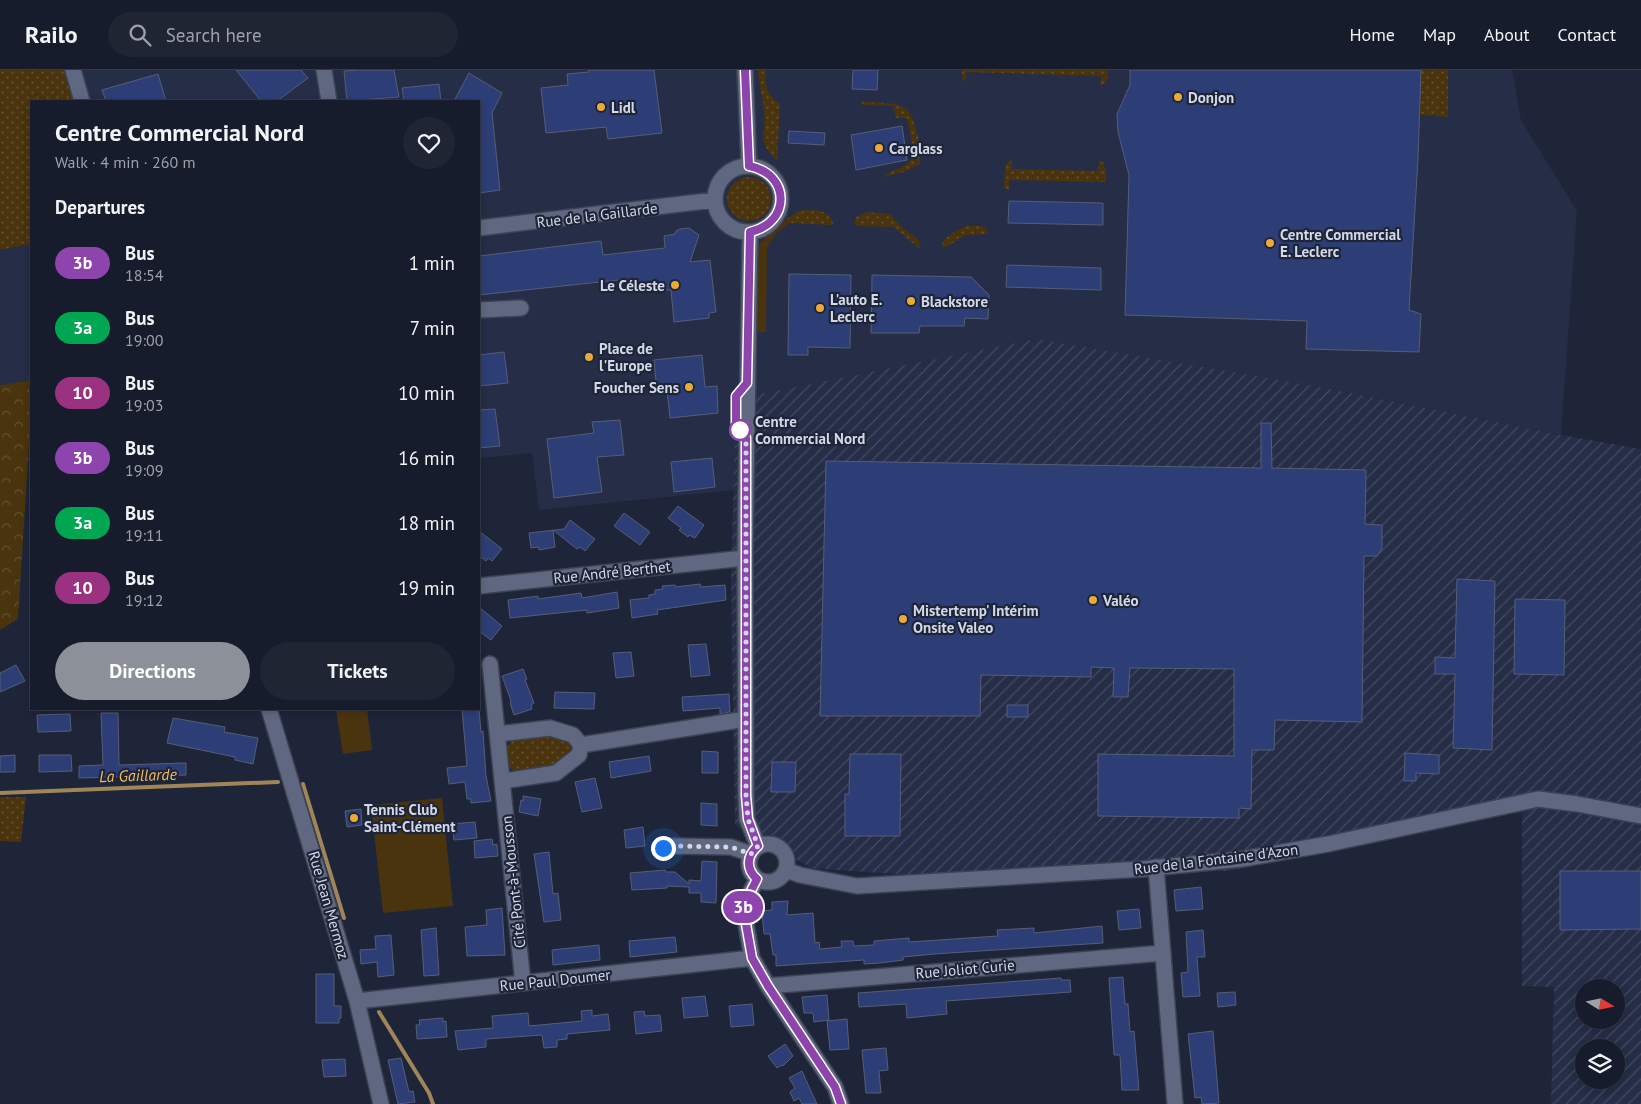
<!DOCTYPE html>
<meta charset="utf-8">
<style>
body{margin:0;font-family:"PT Sans",sans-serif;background:#1f2533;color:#f1f3f6;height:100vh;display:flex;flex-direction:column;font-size:19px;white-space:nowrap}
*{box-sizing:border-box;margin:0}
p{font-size:16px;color:#9ea1a9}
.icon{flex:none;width:28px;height:28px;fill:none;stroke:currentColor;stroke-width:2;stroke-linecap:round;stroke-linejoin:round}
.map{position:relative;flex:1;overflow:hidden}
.side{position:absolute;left:30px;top:30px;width:450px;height:610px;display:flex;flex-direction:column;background:#161c2b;border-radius:0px;box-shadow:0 2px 8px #0003,0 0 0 1px #353a47}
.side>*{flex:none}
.badge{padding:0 10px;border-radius:16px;font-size:18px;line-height:32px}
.needle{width:32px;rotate:100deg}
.buttons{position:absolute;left:1575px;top:909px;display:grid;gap:10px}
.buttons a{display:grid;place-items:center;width:50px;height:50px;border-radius:50%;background:#161c2b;box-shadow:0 2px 8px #0003,0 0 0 1px #353a47;font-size:25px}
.you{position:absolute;width:25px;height:25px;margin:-12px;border:4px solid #fff;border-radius:50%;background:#1a73e8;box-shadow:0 0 0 8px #1a73e833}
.map>.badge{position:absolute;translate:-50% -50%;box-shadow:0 0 0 2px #fff}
h2{padding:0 25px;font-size:19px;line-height:45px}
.round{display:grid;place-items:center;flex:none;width:52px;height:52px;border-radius:26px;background:#1f2533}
.headline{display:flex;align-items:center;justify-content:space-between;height:85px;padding:0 25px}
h1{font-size:24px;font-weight:700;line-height:38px}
.primary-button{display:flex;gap:10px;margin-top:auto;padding:10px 25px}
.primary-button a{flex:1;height:58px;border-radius:30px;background:#8c9099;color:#fff;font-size:20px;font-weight:700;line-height:58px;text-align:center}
.primary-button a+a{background:#1f2533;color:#f1f3f6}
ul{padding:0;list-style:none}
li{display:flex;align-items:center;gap:15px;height:65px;padding:0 25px}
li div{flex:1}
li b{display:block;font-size:19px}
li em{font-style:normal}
li .badge{min-width:55px;font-weight:700;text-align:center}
header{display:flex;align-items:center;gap:30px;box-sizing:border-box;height:70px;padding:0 25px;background:#161c2b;border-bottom:1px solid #353a47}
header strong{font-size:24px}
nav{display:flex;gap:28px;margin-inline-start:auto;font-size:18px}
.search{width:350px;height:45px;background:#1f2533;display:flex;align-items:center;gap:12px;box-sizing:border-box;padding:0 18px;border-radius:28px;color:#9ea1a9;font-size:19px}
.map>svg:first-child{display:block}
.built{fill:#252d47}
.industrial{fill:url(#industrial-furrows);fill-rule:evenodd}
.grass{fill:url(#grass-dots)}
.forest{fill:url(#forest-crowns)}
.garden{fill:#4a340e}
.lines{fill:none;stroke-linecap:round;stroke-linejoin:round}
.stream{stroke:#a08556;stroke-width:4}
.building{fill:#2d3e77;stroke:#555e75}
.minor-casing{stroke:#3d4253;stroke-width:18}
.minor{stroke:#5f6880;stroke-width:15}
.line-casing{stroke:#fff;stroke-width:11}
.line{stroke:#8e44ad;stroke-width:8}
.walk{stroke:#d3d8e6;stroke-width:5;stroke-dasharray:0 9}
.poi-dot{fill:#eaaa38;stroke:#1e2539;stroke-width:2}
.stop-dot{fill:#fff;stroke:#8e44ad;stroke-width:2.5}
.labels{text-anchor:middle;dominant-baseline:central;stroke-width:4.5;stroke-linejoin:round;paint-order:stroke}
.poi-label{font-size:15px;font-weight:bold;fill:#d3d8e6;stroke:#1e2539;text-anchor:start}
.street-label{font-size:15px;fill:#d3d8e6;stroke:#1e2539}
.stop-label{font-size:15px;font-weight:bold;fill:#d3d8e6;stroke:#1e2539;text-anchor:start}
.water-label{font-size:16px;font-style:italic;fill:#f4bb5c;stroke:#1e2539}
</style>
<header>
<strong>Railo</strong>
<div class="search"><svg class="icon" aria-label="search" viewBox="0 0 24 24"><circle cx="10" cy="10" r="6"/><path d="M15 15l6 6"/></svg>Search here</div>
<nav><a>Home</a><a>Map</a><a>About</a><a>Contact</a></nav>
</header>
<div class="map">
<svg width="1641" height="1034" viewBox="0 0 1641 1034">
<defs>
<pattern id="industrial-furrows" width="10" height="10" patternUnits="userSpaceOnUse" patternTransform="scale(1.25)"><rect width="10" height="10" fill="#252d47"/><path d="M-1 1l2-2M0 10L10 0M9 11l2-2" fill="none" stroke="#444b62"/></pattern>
<pattern id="grass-dots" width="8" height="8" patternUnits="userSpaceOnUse" patternTransform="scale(1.25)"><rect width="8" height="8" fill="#4a340e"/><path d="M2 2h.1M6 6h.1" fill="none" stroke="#635131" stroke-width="1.8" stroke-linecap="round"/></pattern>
<pattern id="forest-crowns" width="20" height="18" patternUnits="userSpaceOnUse" patternTransform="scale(1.25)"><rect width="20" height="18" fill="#4a340e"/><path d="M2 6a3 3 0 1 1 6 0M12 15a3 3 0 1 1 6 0" fill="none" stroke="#635131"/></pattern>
</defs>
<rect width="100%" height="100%" fill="#1e2539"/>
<path class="built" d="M71 0H1512L1521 50 1577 141 1561 365 1320 317 736 329 735 420 539 440 532 383 479 388V31H80Z
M31 174V310L0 315V180Z"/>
<path class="industrial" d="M1037 269 1320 317 1561 365 1641 379V1034H1551L1554 917 1522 916V742L1229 801 1030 800 907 805 811 798 735 755 731 508 736 329ZM1584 918H1616V950H1584ZM1584 978H1616V1010H1584Z"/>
<path class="grass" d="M0 0H71L80 31H31V174L0 180Z
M758 0H766C765 18 766 23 780 34L777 91C755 70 767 64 764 40 762 26 759 14 758 0Z
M962 0H1108C1108 6 1107 14 1100 16L1101 6 967 2 965 12 962 9Z
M1421 0H1448V47L1420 45Z
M862 32C906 34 911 30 920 76L913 77 907 48H895L894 36 862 35Z
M914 83H920V94L904 102 884 107C895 96 908 101 914 83Z
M1012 89V99L1098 101 1099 91 1103 92 1106 102V112L1009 110V120L1004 118 1005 95Z
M727 129a22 22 0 1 1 44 0a22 22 0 1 1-44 0Z
M803 140C816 140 829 139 833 153L832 155 789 153 785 150 797 142Z
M867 142 890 144 904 159 918 169 921 176 919 178 893 157 857 156 854 152 856 147Z
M968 156H983V158L987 159V164L965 165 946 177 941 176C944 167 959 158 968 156Z
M548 665C559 668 581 673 567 687 565 690 562 694 559 695 552 699 525 701 516 702L507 696V677L514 668Z
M0 727H26L21 772 0 771Z"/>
<path class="forest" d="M31 310V343L18 549 0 560V315Z"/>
<path class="garden" d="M785 150 789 153 775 165 767 178 766 262H757V177C765 166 777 160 785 150Z
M336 639H367L372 680 343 684Z
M442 728 453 836 383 843 371 735Z"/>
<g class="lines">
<path class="stream" d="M303 714 344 848
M0 723 278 712
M379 942 429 1023 433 1034"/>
</g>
<path class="building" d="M236 0H301L308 8 277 31H261Z
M359 0H394L399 27 347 31 344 1Z
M589 0H654L662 63 608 69 606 57 546 63 541 18 568 15 567 4 589 2Z
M853 0H878L877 20 852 19Z
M1130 0H1421L1418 89 1409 240 1421 244 1419 282 1306 279 1307 251 1125 245 1129 105 1118 62 1117 44 1130 15Z
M469 3 502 23 492 43 500 120 479 123V31H454Z
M158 4 166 31H106L102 20Z
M439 14 441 31H404L402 18Z
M902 56 907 90 856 100 851 65Z
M789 61 825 63 824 75 788 73Z
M1009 131 1103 133V155L1008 153Z
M689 158 699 165 690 192 710 190 716 242 709 243V248L674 252 671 220 638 222 637 208 479 225V186L601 171 603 185 665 178 664 166 675 164 676 161 680 159Z
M1007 195 1101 198V220L1006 217Z
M789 204 851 205 850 278 808 277V285H788Z
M872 205 971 207 989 225 988 249 965 248 964 256H920L919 263H871Z
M504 282 508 313 479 316V285Z
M702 285 705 317 717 316 718 343 670 348 667 320 657 321 654 290Z
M495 339 500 376 479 378V340Z
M620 350 624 385 597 387 602 422 554 428 547 369 594 363 592 352Z
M1261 353H1271L1272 398 1366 400 1365 454 1382 455V479L1377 486H1364L1362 652 1275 650 1274 680H1252L1251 739 1239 738V748L1098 746V684L1234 686V599L1130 598 1128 627H1113L1114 598 1091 597V607L981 605 980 646H820L826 391 1261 398Z
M712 388 715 417 674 422 671 392Z
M678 436 704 455 695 468 689 465 688 467 679 460 681 458 668 448Z
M624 443 650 462 640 475 614 456Z
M570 450 595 469 585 481 580 477 577 479 553 460 555 477 539 480V477L531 478 529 463 564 459Z
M479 461 502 479 492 491 488 488 486 491 479 486Z
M1457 509 1495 511 1492 680 1453 678 1455 604H1435V587L1455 588Z
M700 514 701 517 725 515 726 530 657 540 658 544 632 548 630 530 649 528V525L655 524V520L663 519 662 516 675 515V517Z
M617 522 619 538 587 543V540L510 548 508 530 538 526V529L581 523 582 528Z
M1515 529 1565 530 1564 605 1514 604Z
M479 537 502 556 491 570 479 561Z
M706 574 710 605 691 607 688 575Z
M631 582 634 606 616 608 613 583Z
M16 595 25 611 0 622V603Z
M523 599 527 609 525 610 534 633 531 635 532 639 514 645 510 633H511L510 628 502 606Z
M555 622 595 623 594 639 554 638Z
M729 624 730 642 720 644V638L683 641 682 627Z
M1007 635H1028V647H1007Z
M462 639H479L481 662 483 661 486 706 491 731 471 733V729H467L465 712 449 714 447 698 467 696Z
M101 643H118L119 695 186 693V705L79 708V696L103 695Z
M70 644 71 661 38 662 37 645Z
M173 648 225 657 224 662 258 668 253 694 235 690V687L167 673Z
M702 681 718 682V703H702Z
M1405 683 1439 685V704L1416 703V711H1404Z
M850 684H901L900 766H845V724H849Z
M15 685V702H0V686Z
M39 685H71L72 701 39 702Z
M649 686 651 701 611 708 609 692Z
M772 692H796L795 722H771Z
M595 708 602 738 582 742 575 712Z
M523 726 541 729 538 746 519 742 521 730 523 731Z
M701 733 717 734V756L701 755Z
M361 739 362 755 347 757 345 741Z
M475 752 477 768 454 770 452 754Z
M643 757 645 776 626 778 624 760Z
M492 769 493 775 497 774 498 786 475 788 474 771Z
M549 782 553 824 558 823 561 850 544 852 534 784Z
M702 791 717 792 716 833 701 832V823H689V817L667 816V818L632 820 630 803 665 800 666 802H675L689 814V810L701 811Z
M1560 801H1641V859L1560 860Z
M1201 817 1203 839 1176 841 1174 820Z
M788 831 787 845 813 843 815 873 819 872 820 879 842 877 841 871H853L854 876 874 875V871L909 868V872L998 866 997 860 1034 858V863L1102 856 1103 873 934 884 903 887V890L880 893 864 894V890L776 896V885H773L770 864H764L762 841 772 840V832Z
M502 838 505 885 467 886 465 857 487 855 486 840Z
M1139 839 1141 858 1119 860 1117 841Z
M436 858 439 905 424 906 421 860Z
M1203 860 1205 887H1197L1200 926 1183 927 1181 903 1188 902 1186 862Z
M391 865 394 905 378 907 377 892 361 894 360 880 376 879 375 866Z
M675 867 677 882 630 887 629 871Z
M599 875 600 890 553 895 552 880Z
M316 904H334V936H341V948H339V953H316Z
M1123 907 1125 934H1128L1130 962 1134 961 1139 1020H1122L1120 985H1114L1109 908Z
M1061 908V910H1070L1071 922 946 931 947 944 907 948 906 934 859 937 858 923Z
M1235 922 1236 935 1218 937 1217 923Z
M827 925 829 950 814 952 813 943H804L802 927Z
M705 926 708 946 684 948 682 928Z
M752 934 754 955 731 957 729 936Z
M592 940V946L608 944 610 960 567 964V969L557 970V977L544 978 542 965 486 969V977L458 980 455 961 493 958 492 946 528 943 529 956 582 951 581 941Z
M644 941 645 946 660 945 662 961 636 964 634 942Z
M443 948V952L446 951 447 967 417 969 416 955H420L419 950Z
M847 949 849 979 830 980 827 951Z
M1213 961 1219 1033 1202 1034 1201 1027 1195 1028 1188 964Z
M785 974 793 986 783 996 782 995 777 998 768 986Z
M886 978 888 1000 879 1001 881 1023H866L862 980Z
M401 988 409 1022 413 1021 415 1032 398 1034 388 990Z
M345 989 346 1006 324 1007 322 990Z
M802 1001 810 1019 817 1034H802L799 1028 794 1031 790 1022 795 1018 789 1008Z"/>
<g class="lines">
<defs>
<path id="minor" d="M73 0 82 31
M324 0 329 31
M745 0 749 96
M715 129a33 33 0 1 1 66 0a33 33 0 1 1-66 0Z
M479 158 715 130
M750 162 745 488 746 725 747 749 758 776
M479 240 521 238
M479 516 745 488
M490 594 523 913
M269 639 357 931 381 1034
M498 664 550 658 573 665 581 675 579 685 556 703 503 711
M581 675 746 649
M749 793a19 19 0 1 1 38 0a19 19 0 1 1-38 0Z
M663 778 675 776 731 777 751 784
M1156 797 1175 1034
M786 800 800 805 857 816 1142 799 1242 789 1328 774 1538 729 1577 734 1641 746
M757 809 743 837 752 888 768 916 835 1017 841 1034
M768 916 1163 883
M357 931 752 888"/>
</defs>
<use href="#minor" class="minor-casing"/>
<use href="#minor" class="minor"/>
</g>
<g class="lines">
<defs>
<path id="line" d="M745 0 749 96C791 104 791 153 750 162L747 313 736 326V354L746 368V725L748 749 758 776C746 786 746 799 757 809L743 837 752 888 768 916 835 1017 841 1034"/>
</defs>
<use href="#line" class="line-casing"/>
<use href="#line" class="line"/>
<path class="walk" d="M663 778 674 776 731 777 751 784 758 776 748 749 746 725V368L740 360"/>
</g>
<g class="poi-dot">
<circle cx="1178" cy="27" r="5"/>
<circle cx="601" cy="37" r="5"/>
<circle cx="879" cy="78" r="5"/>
<circle cx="1270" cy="173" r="5"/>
<circle cx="675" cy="215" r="5"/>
<circle cx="911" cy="231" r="5"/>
<circle cx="820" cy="238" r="5"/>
<circle cx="589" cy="287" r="5"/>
<circle cx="689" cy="317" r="5"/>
<circle cx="1093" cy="530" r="5"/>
<circle cx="903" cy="549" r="5"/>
<circle cx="354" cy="748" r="5"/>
</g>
<circle class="stop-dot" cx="740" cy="360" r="10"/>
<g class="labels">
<g class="poi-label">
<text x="1188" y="27">Donjon</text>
<text x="611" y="37">Lidl</text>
<text x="889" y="78">Carglass</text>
<text x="1280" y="164">Centre Commercial<tspan x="1280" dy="17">E. Leclerc</tspan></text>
<text x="665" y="215" text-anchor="end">Le Céleste</text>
<text x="830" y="229">L'auto E.<tspan x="830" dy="17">Leclerc</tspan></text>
<text x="921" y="231">Blackstore</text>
<text x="599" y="278">Place de<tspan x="599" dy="17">l'Europe</tspan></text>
<text x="679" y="317" text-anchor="end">Foucher Sens</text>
<text x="1103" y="530">Valéo</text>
<text x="913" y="540">Mistertemp' Intérim<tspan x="913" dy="17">Onsite Valeo</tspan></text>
<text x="364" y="739">Tennis Club<tspan x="364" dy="17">Saint-Clément</tspan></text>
</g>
<g class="street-label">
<text transform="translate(597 145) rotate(-7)">Rue de la Gaillarde</text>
<text transform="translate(612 502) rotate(-6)">Rue André Berthet</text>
<text transform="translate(1216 789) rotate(-7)">Rue de la Fontaine d'Azon</text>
<text transform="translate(513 812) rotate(-96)">Cité Pont-à-Mousson</text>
<text transform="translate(329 835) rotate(74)">Rue Jean Mermoz</text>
<text transform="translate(965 899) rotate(-5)">Rue Joliot Curie</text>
<text transform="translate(555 910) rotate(-6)">Rue Paul Doumer</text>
</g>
<g class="stop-label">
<text x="755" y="351">Centre<tspan x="755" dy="17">Commercial Nord</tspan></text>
</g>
<g class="water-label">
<text transform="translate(138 705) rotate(-2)">La Gaillarde</text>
</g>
</g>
</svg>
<div class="buttons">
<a><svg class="needle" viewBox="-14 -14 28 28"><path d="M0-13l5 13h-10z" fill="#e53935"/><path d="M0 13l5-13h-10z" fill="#9ea1a9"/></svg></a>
<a><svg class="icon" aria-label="layers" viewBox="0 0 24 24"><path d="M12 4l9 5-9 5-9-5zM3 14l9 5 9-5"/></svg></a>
</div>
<div class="you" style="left:663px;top:778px"></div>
<b class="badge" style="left:743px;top:837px;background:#8e44ad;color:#fff">3b</b>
<section class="side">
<div class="headline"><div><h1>Centre Commercial Nord</h1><p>Walk · 4 min · 260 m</p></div><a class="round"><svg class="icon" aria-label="heart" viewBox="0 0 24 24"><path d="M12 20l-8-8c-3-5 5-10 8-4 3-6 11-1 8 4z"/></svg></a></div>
<h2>Departures</h2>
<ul>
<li><span class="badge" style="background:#8e44ad;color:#fff">3b</span><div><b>Bus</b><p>18:54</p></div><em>1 min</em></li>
<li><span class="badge" style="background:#00a651;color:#fff">3a</span><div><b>Bus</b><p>19:00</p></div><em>7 min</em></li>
<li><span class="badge" style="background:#9a3181;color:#fff">10</span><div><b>Bus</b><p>19:03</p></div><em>10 min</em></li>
<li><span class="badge" style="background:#8e44ad;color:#fff">3b</span><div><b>Bus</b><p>19:09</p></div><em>16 min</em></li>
<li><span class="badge" style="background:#00a651;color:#fff">3a</span><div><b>Bus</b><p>19:11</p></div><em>18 min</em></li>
<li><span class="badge" style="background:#9a3181;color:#fff">10</span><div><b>Bus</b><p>19:12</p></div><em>19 min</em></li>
</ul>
<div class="primary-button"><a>Directions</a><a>Tickets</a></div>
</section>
</div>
